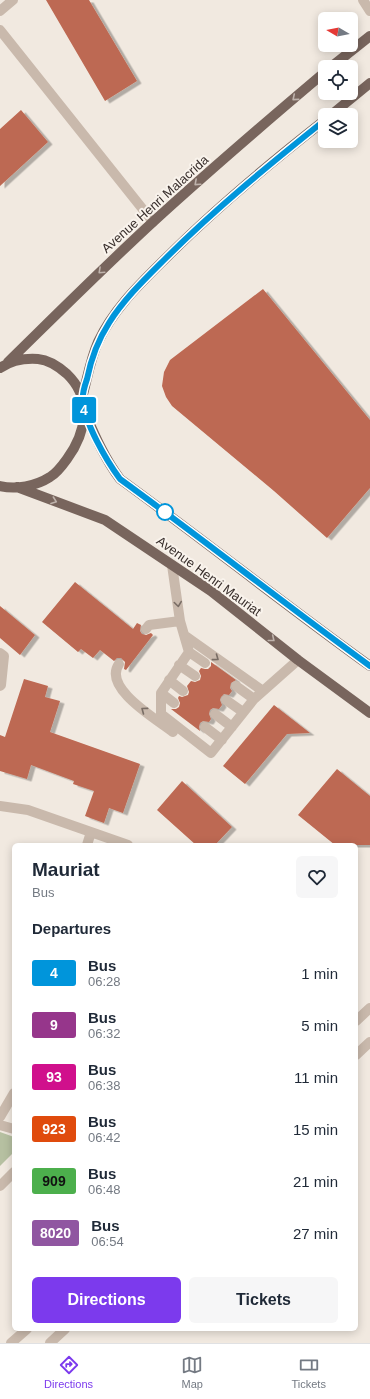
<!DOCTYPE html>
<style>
body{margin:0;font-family:Arial,sans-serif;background:#f6f6f7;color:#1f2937;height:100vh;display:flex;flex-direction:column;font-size:15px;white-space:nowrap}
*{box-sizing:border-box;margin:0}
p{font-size:13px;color:#747a83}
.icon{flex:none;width:22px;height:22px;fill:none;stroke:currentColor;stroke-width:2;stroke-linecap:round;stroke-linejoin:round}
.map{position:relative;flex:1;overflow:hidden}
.side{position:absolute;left:12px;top:843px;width:346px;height:488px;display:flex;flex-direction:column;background:#fff;border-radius:6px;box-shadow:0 2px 10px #0003}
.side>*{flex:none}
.badge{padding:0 8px;border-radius:3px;font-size:14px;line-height:26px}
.needle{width:26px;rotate:280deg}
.buttons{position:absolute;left:318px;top:12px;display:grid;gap:8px}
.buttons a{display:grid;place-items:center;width:40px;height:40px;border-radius:6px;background:#fff;box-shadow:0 2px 10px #0003;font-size:20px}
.map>.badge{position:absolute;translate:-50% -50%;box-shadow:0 0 0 2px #fff}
h2{padding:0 20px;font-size:15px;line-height:36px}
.round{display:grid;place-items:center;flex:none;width:42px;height:42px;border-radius:6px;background:#f6f6f7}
.summary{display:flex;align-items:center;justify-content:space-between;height:68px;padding:0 20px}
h1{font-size:19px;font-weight:700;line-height:30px}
.cta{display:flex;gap:8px;margin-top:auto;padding:8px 20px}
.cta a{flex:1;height:46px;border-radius:6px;background:#7c3aed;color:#fff;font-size:16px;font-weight:700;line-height:46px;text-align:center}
.cta a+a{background:#f6f6f7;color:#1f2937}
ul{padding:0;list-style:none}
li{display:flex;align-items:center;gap:12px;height:52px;padding:0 20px}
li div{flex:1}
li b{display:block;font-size:15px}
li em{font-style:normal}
li .badge{min-width:44px;font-weight:700;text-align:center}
.menu{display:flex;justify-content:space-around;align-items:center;height:56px;border-top:1px solid #e0e1e3;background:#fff;font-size:11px;color:#747a83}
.menu a{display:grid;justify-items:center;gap:2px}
.menu .active{color:#7c3aed}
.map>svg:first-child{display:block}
.green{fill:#b6c0a1}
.building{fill:#bd6952;filter:url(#shadow)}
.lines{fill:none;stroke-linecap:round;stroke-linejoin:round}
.lane{stroke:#c9b9ac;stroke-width:10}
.street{stroke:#c9b9ac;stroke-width:10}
.primary{stroke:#78655d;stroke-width:10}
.oneway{stroke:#bfb3ac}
.oneway2{stroke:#796d65}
.line-casing{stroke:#fff;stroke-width:9}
.line{stroke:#0095db;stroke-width:6}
.stop-dot{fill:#fff;stroke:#0095db;stroke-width:2}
.labels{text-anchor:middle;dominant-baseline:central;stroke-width:4;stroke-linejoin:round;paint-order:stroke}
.street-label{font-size:13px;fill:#382e2b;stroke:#f9f3ec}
</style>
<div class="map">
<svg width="370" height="1343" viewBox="0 0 370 1343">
<defs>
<filter id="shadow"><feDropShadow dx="4.5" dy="2.5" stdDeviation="0" flood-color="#0004"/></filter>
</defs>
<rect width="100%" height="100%" fill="#f1e9e0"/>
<path class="green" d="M0 1132 14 1137V1152L0 1166Z"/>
<path class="building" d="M46 0H89L137 81 105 101Z
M21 110 48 142 0 186V129Z
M263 289 370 420V488L327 538 274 491 172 406 166 397 162 386 164 372 170 360Z
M75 582 133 629 137 623 141 625 140 631 142 634 146 635 151 633 153 635 126 670 124 669 125 662 121 658H117L114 661 100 650 93 658 81 649 78 652 42 622Z
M0 606 35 635 20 655 0 638Z
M211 662 236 680 231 683 230 688 232 691 229 695 224 694 221 697 220 700 222 705 219 709 213 708 210 710 209 714 211 719 209 722 203 721 200 723 199 727 200 731 171 709H176L179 707 180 703 178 698 179 696 182 697 188 695 189 692 187 686 191 681 195 682 200 680 201 676 199 671 201 668 205 669H208L211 666Z
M24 679 48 686 45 697 60 701 50 732 140 764 123 813 109 808 104 823 85 816 94 791 73 784 74 781 31 765 27 779 0 771V735L5 737Z
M274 705 310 733 287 734 245 784 223 766Z
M337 769 370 796V845H335L298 815Z
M182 781 232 827 215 845H196L157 810Z"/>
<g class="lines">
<path class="lane" d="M363 0 370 11
M0 11 13 0
M0 30 153 222
M172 565 180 621 189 652 161 693V714L211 753
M146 629 149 625 180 621
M184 635 263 691
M189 652 205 663
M119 664C102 688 158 720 173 732
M179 665 195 676
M169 680 183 691
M236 686 254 699
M161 693 174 703
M226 700 243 712
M215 714 232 727
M205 727 222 740
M211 753 254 699 298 660
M356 1055 370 1042
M50 1343 65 1329"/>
<path class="street" d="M0 653 4 656 1 685 0 686
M0 806 28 810 128 845
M87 845 91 832
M356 1021 370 1008
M0 1117 14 1093
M0 1125 14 1129
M0 1186 14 1172
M11 1343 27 1329"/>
<path class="primary" d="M331 67 370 36
M331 115 370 83
M8 362C56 315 104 267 154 221 210 170 267 121 325 72
M0 368C12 360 24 358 38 359 49 360 58 366 67 374 93 399 86 433 67 459 62 466 57 473 50 477 36 486 16 490 0 486
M82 398C87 380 90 360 98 342 114 308 140 284 166 258 216 208 270 163 325 120
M85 413C95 436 105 459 120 479 204 540 285 605 370 666
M17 487 105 520 211 591 298 660 370 713"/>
</g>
<defs><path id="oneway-chevron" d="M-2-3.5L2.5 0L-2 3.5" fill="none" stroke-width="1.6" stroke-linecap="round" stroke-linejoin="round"/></defs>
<g class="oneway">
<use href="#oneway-chevron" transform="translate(295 98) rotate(140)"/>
<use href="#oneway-chevron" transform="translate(197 183) rotate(138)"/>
<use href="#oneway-chevron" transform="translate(101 271) rotate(137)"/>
<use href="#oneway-chevron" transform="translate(54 501) rotate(20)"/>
<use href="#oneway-chevron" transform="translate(272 639) rotate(39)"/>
</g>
<g class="oneway2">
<use href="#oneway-chevron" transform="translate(178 604) rotate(82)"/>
<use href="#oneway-chevron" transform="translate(216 658) rotate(36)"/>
<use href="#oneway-chevron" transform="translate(144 710) rotate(-143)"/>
</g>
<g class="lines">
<defs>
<path id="line" d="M325 120C270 164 215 209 165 259 145 279 124 299 109 323 98 340 91 359 87 379 85 385 82 393 83 400 84 422 106 460 120 479 204 540 286 605 370 666"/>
</defs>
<use href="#line" class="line-casing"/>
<use href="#line" class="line"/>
</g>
<circle class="stop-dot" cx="165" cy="512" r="8"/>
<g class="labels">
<g class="street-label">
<text transform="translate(155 204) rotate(-42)">Avenue Henri Malacrida</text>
<text transform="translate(209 576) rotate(36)">Avenue Henri Mauriat</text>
</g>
</g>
</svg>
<div class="buttons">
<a><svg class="needle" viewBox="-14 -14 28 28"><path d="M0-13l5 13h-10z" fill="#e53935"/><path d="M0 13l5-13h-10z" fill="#747a83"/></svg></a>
<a><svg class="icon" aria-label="locate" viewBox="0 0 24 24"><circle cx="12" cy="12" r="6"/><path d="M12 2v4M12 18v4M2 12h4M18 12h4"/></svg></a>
<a><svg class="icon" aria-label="layers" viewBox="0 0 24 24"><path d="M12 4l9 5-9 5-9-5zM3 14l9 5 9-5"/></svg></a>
</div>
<b class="badge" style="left:84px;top:410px;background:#0095db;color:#fff">4</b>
<section class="side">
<div class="summary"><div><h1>Mauriat</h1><p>Bus</p></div><a class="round"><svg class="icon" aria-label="heart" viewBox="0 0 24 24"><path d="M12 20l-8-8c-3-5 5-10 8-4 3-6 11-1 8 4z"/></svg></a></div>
<h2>Departures</h2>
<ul>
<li><span class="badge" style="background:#0095db;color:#fff">4</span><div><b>Bus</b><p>06:28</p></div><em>1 min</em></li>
<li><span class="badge" style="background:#96368b;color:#fff">9</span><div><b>Bus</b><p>06:32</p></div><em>5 min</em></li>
<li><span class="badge" style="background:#d0108c;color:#fff">93</span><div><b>Bus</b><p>06:38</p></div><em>11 min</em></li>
<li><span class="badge" style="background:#e04b0d;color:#fff">923</span><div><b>Bus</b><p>06:42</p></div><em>15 min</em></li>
<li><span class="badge" style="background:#4caf4c;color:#111">909</span><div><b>Bus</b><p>06:48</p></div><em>21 min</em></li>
<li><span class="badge" style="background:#9056a1;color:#fff">8020</span><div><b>Bus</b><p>06:54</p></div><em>27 min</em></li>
</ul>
<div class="cta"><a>Directions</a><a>Tickets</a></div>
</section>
</div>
<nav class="menu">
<a class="active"><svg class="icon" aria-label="directions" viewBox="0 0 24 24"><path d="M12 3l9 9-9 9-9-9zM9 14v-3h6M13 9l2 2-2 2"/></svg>Directions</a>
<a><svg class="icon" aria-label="map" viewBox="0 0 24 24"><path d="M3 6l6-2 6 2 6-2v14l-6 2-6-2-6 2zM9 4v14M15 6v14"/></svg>Map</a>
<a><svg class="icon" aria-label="tickets" viewBox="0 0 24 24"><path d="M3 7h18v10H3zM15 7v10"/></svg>Tickets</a>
</nav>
